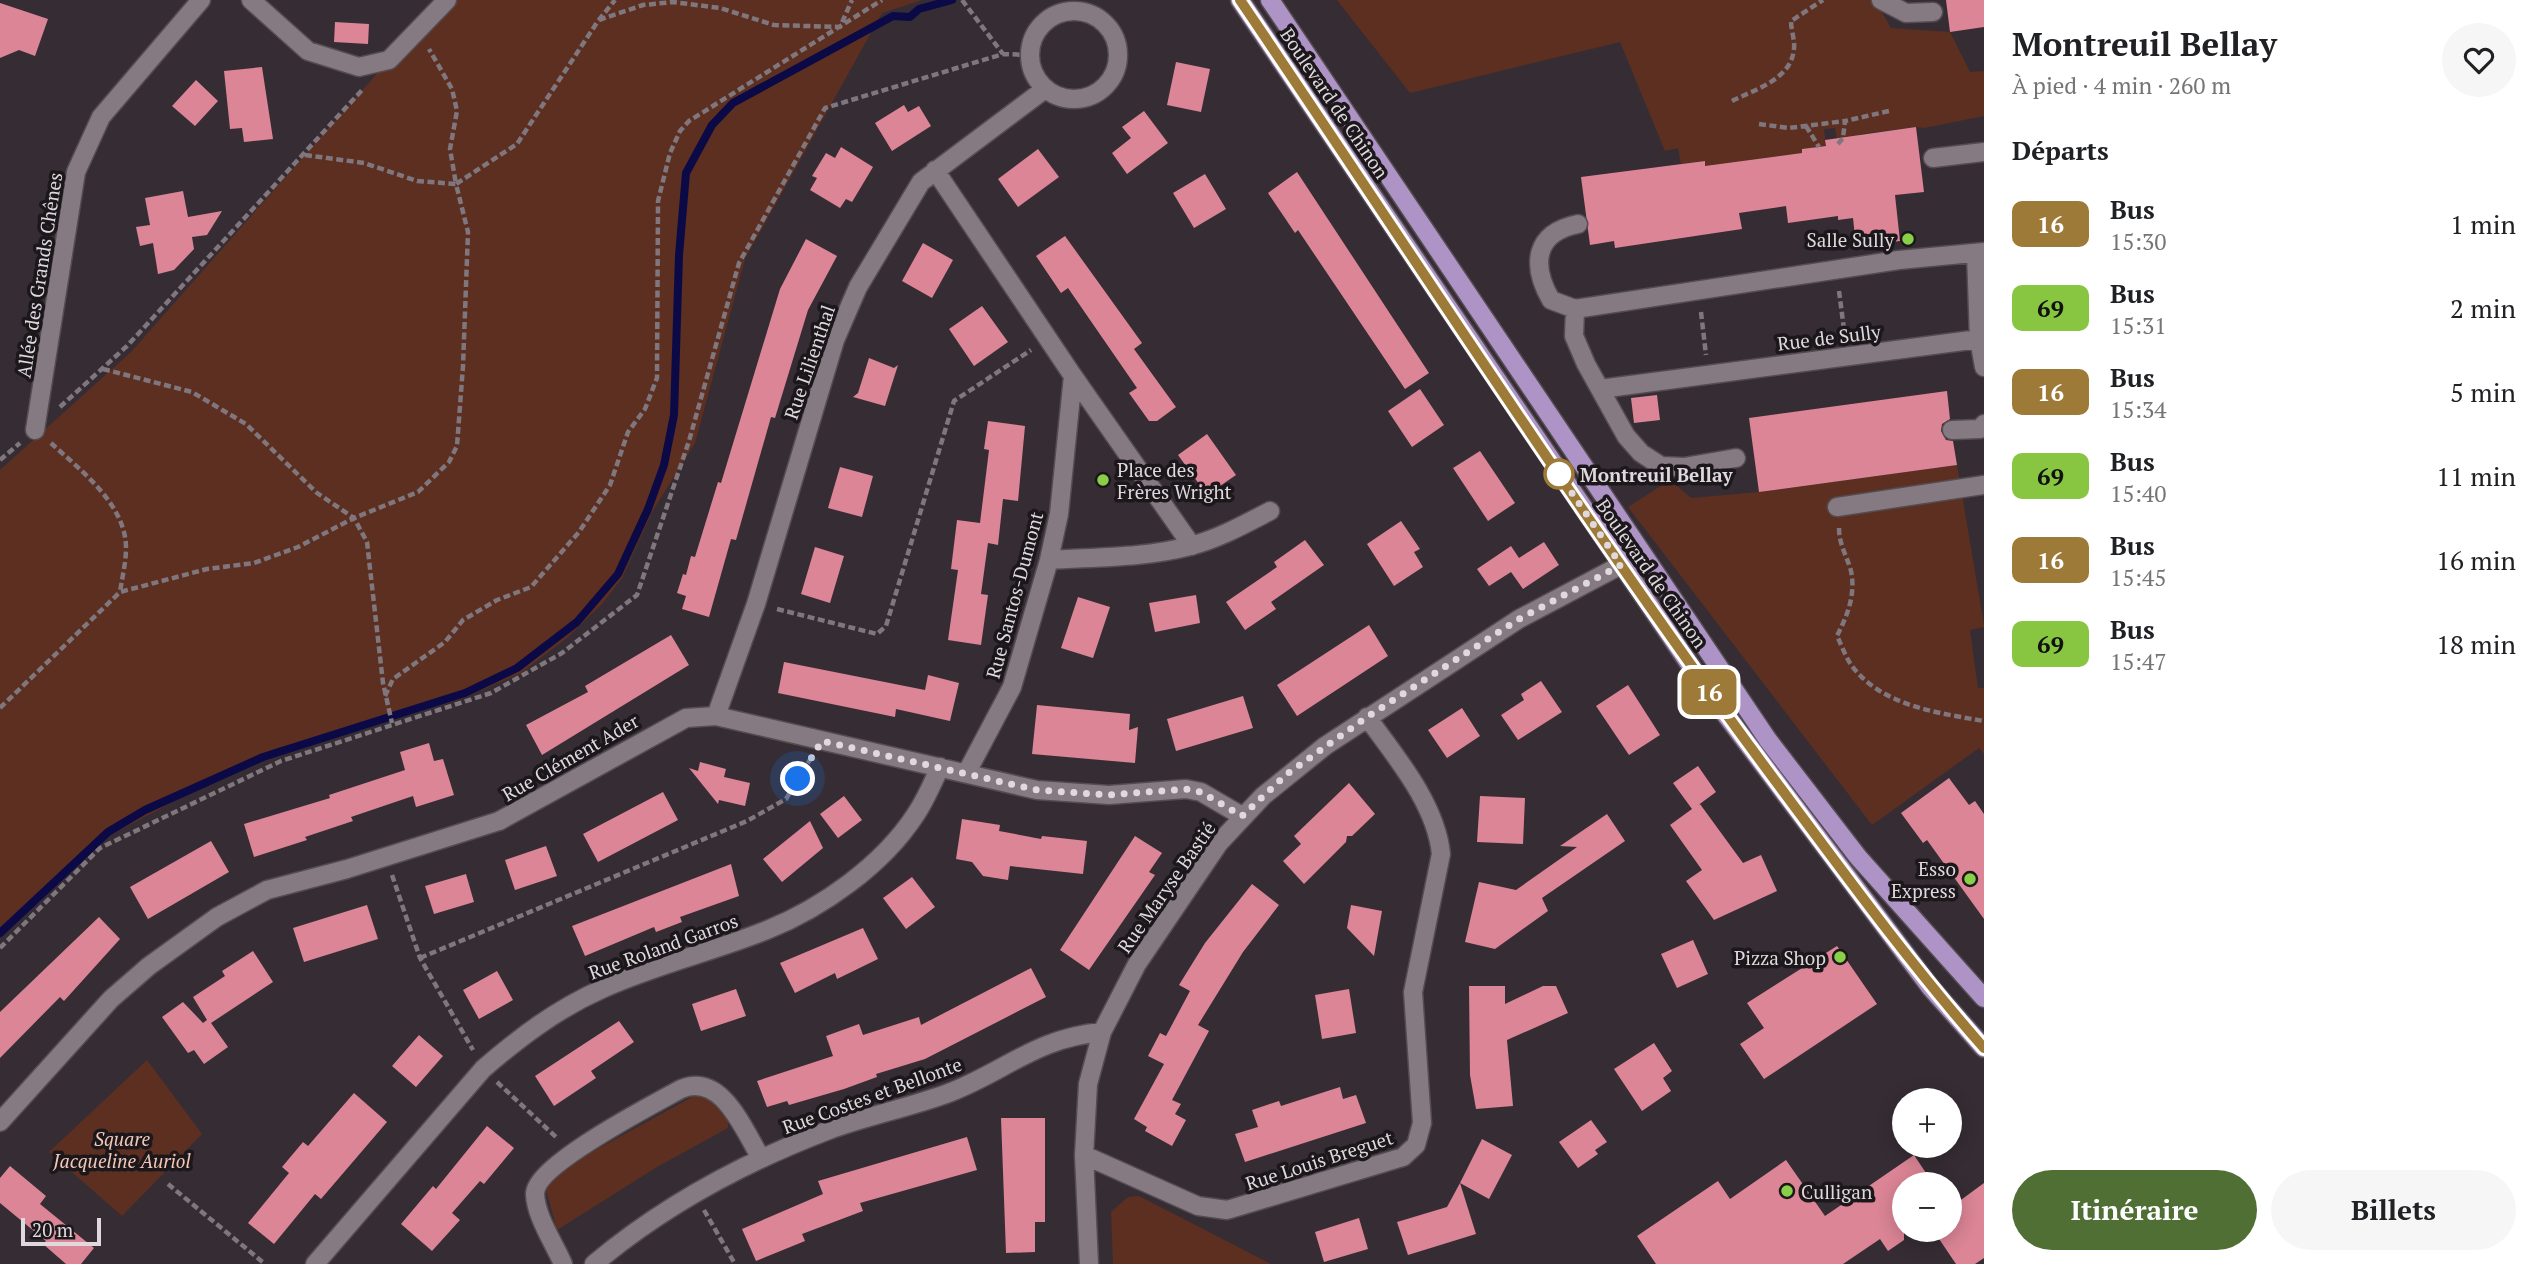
<!DOCTYPE html>
<html lang="fr">
<meta charset="utf-8">
<style>
body{margin:0;font-family:"PT Serif",serif;background:#f6f6f6;color:#202124;height:100vh;display:flex;flex-direction:column;font-size:26px;white-space:nowrap}
*{box-sizing:border-box;margin:0}
p{font-size:23px;color:#757577}
.icon{flex:none;width:38px;height:38px;fill:none;stroke:currentColor;stroke-width:2;stroke-linecap:round;stroke-linejoin:round}
.map{position:relative;flex:1;overflow:hidden}
.details{display:flex;flex-direction:column;background:#fff;width:560px}
.details>*{flex:none}
.badge{padding:0 14px;border-radius:10px;font-size:24px;line-height:46px}
.buttons{position:absolute;left:1892px;top:1088px;display:grid;gap:14px}
.buttons a{display:grid;place-items:center;width:70px;height:70px;border-radius:50%;background:#fff;box-shadow:0 4px 18px #0003;font-size:35px}
.scale{position:absolute;left:21px;bottom:18px;width:80px;box-sizing:border-box;padding-left:7px;border:4px solid #dfd9dd;border-top:0;font-size:19px;line-height:24px;white-space:nowrap;color:#dfd9dd;-webkit-text-stroke:5px #1b171a;paint-order:stroke}
.you{position:absolute;width:35px;height:35px;margin:-18px;border:5px solid #fff;border-radius:50%;background:#1a73e8;box-shadow:0 0 0 10px #1a73e833}
.map>.badge{position:absolute;translate:-50% -50%;box-shadow:0 0 0 4px #fff}
h2{padding:0 28px;font-size:26px;line-height:63px}
.round{display:grid;place-items:center;flex:none;width:74px;height:74px;border-radius:37px;background:#f6f6f6}
.summary{display:flex;align-items:center;justify-content:space-between;height:119px;padding:0 28px}
h1{font-size:33px;font-weight:700;line-height:52px}
.cta{display:flex;gap:14px;margin-top:auto;padding:14px 28px}
.cta a{flex:1;height:80px;border-radius:42px;background:#4f6f34;color:#fff;font-size:28px;font-weight:700;line-height:80px;text-align:center}
.cta a+a{background:#f6f6f6;color:#202124}
ul{padding:0;list-style:none}
li{display:flex;align-items:center;gap:21px;height:84px;padding:0 28px}
li div{flex:1}
li b{display:block;font-size:26px}
li em{font-style:normal}
li .badge{min-width:77px;font-weight:700;text-align:center}
main{display:flex;flex:1;min-height:0}
.map>svg:first-child{display:block}
.green{fill:#5c2f21}
.lines{fill:none;stroke-linecap:round;stroke-linejoin:round}
.stream{stroke:#0c0a46;stroke-width:8}
.building{fill:#db8596}
.minor-casing{stroke:#544c51;stroke-width:21}
.major-casing{stroke:#544c51;stroke-width:21}
.path{stroke:#7f777d;stroke-width:4.5;stroke-dasharray:7 3.5;stroke-linecap:butt}
.minor{stroke:#857a82;stroke-width:18}
.major{stroke:#ae94c6;stroke-width:18}
.line-casing{stroke:#fff;stroke-width:16}
.line{stroke:#9e7a38;stroke-width:10}
.walk{stroke:#dfd9dd;stroke-width:7;stroke-dasharray:0 12.6}
.poi-dot{fill:#89cf48;stroke:#1b171a;stroke-width:2.5}
.stop-dot{fill:#fff;stroke:#9e7a38;stroke-width:3.5}
.labels{text-anchor:middle;dominant-baseline:central;stroke-width:7;stroke-linejoin:round;paint-order:stroke}
.street-label{font-size:19px;fill:#dfd9dd;stroke:#1b171a}
.poi-label{font-size:19px;fill:#dfd9dd;stroke:#1b171a;text-anchor:end}
.stop-label{font-size:19px;font-weight:bold;fill:#dfd9dd;stroke:#1b171a;text-anchor:start}
.park-label{font-size:19px;font-style:italic;fill:#f4c8b9;stroke:#1b171a}
</style>
<main>
<div class="map">
<svg width="1984" height="1264" viewBox="0 0 1984 1264">
<rect width="100%" height="100%" fill="#362d34"/>
<path class="green" d="M447 0H922L882 13 745 259 695 443 652 512 622 578 602 604 568 637 521 673 461 699 274 749 95 843 0 937V470L131 352 389 60Z
M1337 0H1875L1891 28 1950 32 1970 72 1984 71V116L1924 128 1916 127 1861 134 1838 144 1835 128 1824 129 1826 146 1802 149V153L1705 166 1704 161 1681 164 1678 148 1665 151 1620 42 1410 93Z
M1957 465 1984 625V627L1970 630 1978 688H1984V754L1979 748 1872 825 1628 507 1670 480 1691 498 1759 492Z
M147 1060 202 1134 122 1216 49 1152Z
M705 1090 728 1120V1128L657 1167 557 1230 545 1186 577 1160Z
M1139 1196 1271 1264H1113L1111 1212 1128 1197Z"/>
<g class="lines">
<path class="stream" d="M0 933 108 832 145 810 263 757 465 693 517 668 577 622 618 574 648 509 664 465 674 415 679 255 686 173 712 125 733 103 893 16 910 17 919 9 952 0"/>
</g>
<path class="building" d="M1946 0H1984V27L1950 32Z
M0 3 48 19 35 56 19 50 0 58Z
M335 22 369 24 368 44 334 42Z
M1176 62 1210 69 1201 112 1167 105Z
M262 67 273 139 244 142 242 128 230 129 224 71Z
M196 80 218 101 195 126 172 106Z
M904 105 908 112 919 106 931 126 892 151 875 123Z
M1144 111 1168 143 1127 174 1112 153 1131 138 1122 127Z
M1916 127 1924 192 1895 195 1900 241 1856 246 1853 218 1838 220V216L1788 223 1786 206 1739 213 1742 229 1615 248 1614 241 1590 245 1581 177 1705 161V166L1802 153V149L1826 146 1825 140Z
M841 147 873 167 852 202 846 199 840 208 810 190 817 178 812 176 826 153 835 158Z
M1038 149 1059 177 1018 207 998 179Z
M1297 172 1429 373 1405 389 1298 230 1295 233 1268 193Z
M1205 174 1226 209 1194 228 1173 193Z
M183 191 188 217 222 211 207 235 192 237 194 249 174 270 158 274 153 243 140 246 136 227 150 225 145 198Z
M1065 236 1142 343 1134 349 1176 407 1157 421H1149L1129 393 1137 388 1068 288 1061 293 1036 256Z
M806 239 837 256 808 310 775 418 771 417 736 540 731 539 709 617 682 609 686 596 677 593 683 574 686 575 691 556 695 557 718 482 721 483 780 289Z
M923 243 953 260 932 298 902 281Z
M982 306 1008 342 974 366 949 329Z
M869 358 894 368 898 365 885 406 853 397 858 393Z
M1420 389 1444 425 1412 447 1388 411Z
M1947 391 1950 419 1942 424 1941 431 1946 440 1953 441 1957 465 1759 492 1749 418Z
M1657 395 1660 420 1634 423 1631 398Z
M988 421 1025 426 1018 501 1003 499 998 545 988 543 981 594 988 595 981 645 948 640 958 570 951 569 957 520 980 523 989 450 984 449Z
M1207 434 1236 475 1207 495 1178 455Z
M1480 451 1515 503 1488 521 1453 468Z
M840 467 873 476 862 517 828 508Z
M1401 521 1420 549 1414 552 1423 567 1394 586 1367 544Z
M1305 540 1324 565 1271 602 1276 609 1245 630 1226 602 1277 567 1274 562Z
M1544 542 1559 565 1523 589 1511 572 1489 586 1477 569 1511 546 1519 558Z
M815 547 844 556 830 603 801 594Z
M1196 595 1200 623 1155 632 1149 603Z
M1078 597 1110 607 1093 658 1061 648Z
M1369 625 1388 656 1297 716 1277 685Z
M671 635 689 665 542 755 526 725 588 692 585 686Z
M784 662 925 690 928 675 959 683 950 721 896 709 895 717 778 693Z
M1541 681 1562 712 1518 740 1501 715 1524 700 1521 694Z
M1628 685 1660 735 1629 755 1596 706Z
M1243 696 1253 728 1176 751 1167 719Z
M1037 705 1130 714 1129 730 1138 727 1135 763 1032 754Z
M1462 708 1480 736 1447 758 1428 730Z
M429 743 434 761 443 759 454 795 416 807 413 796 351 817 353 821 305 837 307 840 254 857 244 824 330 798 329 795 405 770 400 752Z
M700 762 726 769 724 777 750 783 745 806 719 800 718 804 689 768 698 771Z
M1698 766 1716 792 1697 806 1700 804 1743 863 1761 855 1777 891 1714 920 1686 881 1702 870 1670 825 1692 809 1673 783Z
M1949 778 1969 805 1975 801 1984 814V919L1927 840 1923 843 1901 813Z
M1349 783 1375 814 1352 836H1347L1346 842 1304 884 1283 861 1301 844 1294 836Z
M663 792 678 820 598 862 583 834Z
M844 796 862 820 838 838 820 814Z
M1480 796 1525 798 1523 844 1477 842Z
M1607 814 1625 841 1542 898 1548 911 1495 949 1465 942 1479 882 1516 890 1577 847 1560 846Z
M962 819 1000 825 999 831 1041 839 1042 836 1087 841 1083 874 1010 866 1008 880 983 876 972 862 956 859Z
M810 821 823 848 782 882 763 859Z
M1135 836 1162 853 1149 872 1155 875 1089 970 1060 950Z
M211 841 229 872 148 919 130 887Z
M546 846 557 876 515 890 505 860Z
M731 864 739 896 680 917 682 922 656 932 654 927 585 956 572 926Z
M466 874 474 902 434 914 425 886Z
M912 877 935 907 906 929 883 898Z
M1252 884 1279 905 1243 952 1198 1025 1209 1031 1172 1100 1181 1104 1175 1114 1186 1120 1172 1146 1145 1131 1147 1127 1134 1119 1164 1064 1148 1056 1160 1033 1166 1036 1190 991 1179 985 1205 943Z
M367 905 378 939 304 962 293 928Z
M1351 905 1382 911 1374 956 1347 928Z
M99 917 120 939 64 1001 60 997 0 1058V1012Z
M863 928 878 959 837 979 835 973 795 993 780 963Z
M1693 940 1708 974 1677 988 1661 954Z
M1837 946 1877 1004 1764 1079 1740 1044 1764 1028 1747 1003Z
M253 951 273 982 211 1023 228 1047 204 1064 194 1050 188 1053 162 1017 183 1002 203 1023 207 1020 193 997 225 976 222 971Z
M1031 968 1046 997 925 1059 876 1074 877 1077 844 1089 789 1105 787 1101 767 1107 757 1081 833 1056 826 1036 859 1024 863 1035 919 1017 921 1025Z
M497 971 513 1000 479 1019 463 990Z
M1469 986H1505V1004L1543 986H1556L1568 1013 1507 1040 1513 1106 1476 1109 1470 1075Z
M736 989 746 1016 701 1031 692 1004Z
M1349 989 1356 1033 1322 1039 1315 995Z
M619 1021 634 1042 591 1071 596 1078 554 1106 535 1076Z
M419 1035 443 1056 416 1087 392 1066Z
M1654 1043 1672 1071 1663 1078 1671 1091 1642 1111 1614 1069Z
M1340 1087 1343 1099 1356 1095 1366 1123 1245 1162 1235 1134 1258 1127 1252 1110 1279 1101 1281 1106Z
M354 1093 387 1122 321 1199 315 1194 274 1244 248 1223 289 1173 282 1167 303 1142 308 1146Z
M1001 1118H1045V1222H1035V1252L1006 1253Z
M1591 1120 1607 1142 1595 1150 1598 1154 1578 1168 1559 1142Z
M487 1126 514 1148 484 1184 480 1181 452 1213 460 1220 432 1251 401 1224 433 1186 436 1189Z
M967 1137 977 1170 860 1203 863 1211 802 1234 805 1241 756 1261 742 1229 823 1194 818 1181Z
M1482 1139 1512 1155 1489 1199 1460 1183Z
M1914 1155 1934 1185H1904V1240L1888 1251 1880 1239 1843 1264H1656L1637 1236 1718 1181 1730 1199 1786 1160 1825 1216Z
M10 1166 46 1196 40 1204 94 1248 81 1264H66L43 1244 46 1241 0 1203V1178Z
M1460 1183 1476 1234 1408 1255 1397 1222 1447 1207Z
M1984 1183V1258L1975 1264H1956L1933 1230H1950V1208Z
M1359 1218 1368 1249 1324 1262 1315 1232Z"/>
<g class="lines">
<defs>
<path id="minor" d="M251 0 308 51 359 67 389 60 447 0
M1881 0 1906 13 1933 12
M1030 55a44 44 0 1 1 88 0a44 44 0 1 1-88 0Z
M1933 158 1984 152
M935 170 1073 376 1059 514 1049 560 1012 687 967 772
M1575 309 1551 300C1531 265 1534 233 1578 224
M1979 339 1984 367
M1073 376 1192 546
M1600 389 1979 339 1976 253
M35 430 76 172 101 117 201 0
M1952 430 1980 429 1984 424
M1736 458 1684 467 1661 466 1641 453 1626 436 1586 364 1574 336 1575 309 1899 260 1984 252
M1837 507 1984 485
M1049 560C1096 557 1145 558 1190 546 1218 539 1245 524 1270 511
M716 716 756 604 835 340 858 287 921 182 1045 89
M0 1122 111 999 149 966 217 917 267 890 347 869 499 821 686 718 716 716 1037 790 1109 795 1186 789 1201 792 1242 816
M1084 1155 1198 1206 1227 1210 1403 1157 1416 1145 1422 1123 1413 992 1441 854C1436 804 1396 757 1367 717
M315 1264 483 1069C520 1037 557 1009 602 989 655 965 712 952 767 930 822 908 883 865 916 814 926 799 933 782 940 767
M563 1264C554 1243 536 1217 535 1194 535 1165 654 1104 681 1089 722 1072 743 1129 761 1158
M594 1264C663 1206 745 1162 829 1130 867 1116 907 1108 946 1094 1005 1072 1035 1038 1102 1032
M1089 1264 1084 1155 1088 1084 1102 1032 1137 964 1219 843 1263 796 1325 746 1519 619 1621 565"/>
<path id="major" d="M1240 0 1705 687 1931 988 1984 1048
M1270 0 1768 740 1858 857 1984 998"/>
</defs>
<use href="#minor" class="minor-casing"/>
<use href="#major" class="major-casing"/>
<path class="path" d="M962 0 1003 54
M599 20 643 5 673 2 720 8 774 25 840 27 852 0
M1732 101C1755 89 1791 80 1794 49 1795 40 1791 30 1791 21L1823 0
M1759 124 1789 128 1845 121
M1806 126 1819 147
M1838 144 1843 138 1845 121 1889 111
M305 155 364 163 417 181 456 184 450 149 457 111 452 89 429 49
M1839 291 1845 337
M1701 312 1706 355
M103 369 192 392 246 424 317 493 354 518 367 542 383 683 392 723
M60 407 127 346 363 89
M51 443C80 470 126 504 126 548 126 563 122 578 120 592
M0 460 20 443
M1839 528C1839 545 1847 556 1851 571 1856 595 1847 616 1837 636 1842 646 1846 658 1852 666 1882 706 1938 713 1984 721
M777 609 877 634 886 626 954 401 1031 350
M385 696 393 679 445 642 463 620 497 600 531 587 579 532 610 485 628 432 645 409 657 378 658 201 670 153 680 131 689 121 882 0
M0 708 120 592 207 569 254 563 298 547 354 518 418 492 449 462 457 446 463 366 468 232 456 184 517 144 598 21 615 0
M392 875 420 958 473 1050
M0 948 100 848 281 761 491 693 562 653 637 595 689 441 739 263 825 108 1003 54 1029 55
M420 958 747 821 786 799 811 758
M497 1082 557 1138
M168 1184 265 1264
M704 1210 735 1264"/>
<use href="#minor" class="minor"/>
<use href="#major" class="major"/>
</g>
<g class="lines">
<defs>
<path id="line" d="M1240 0C1418 262 1588 529 1777 783 1844 873 1910 964 1984 1048"/>
</defs>
<use href="#line" class="line-casing"/>
<use href="#line" class="line"/>
<path class="walk" d="M798 779 822 741 1037 790 1109 795 1186 789 1201 792 1242 816 1287 774 1367 717 1519 619 1621 565 1559 474"/>
</g>
<g class="poi-dot">
<circle cx="1908" cy="239" r="7"/>
<circle cx="1103" cy="480" r="7"/>
<circle cx="1970" cy="879" r="7"/>
<circle cx="1840" cy="957" r="7"/>
<circle cx="1787" cy="1191" r="7"/>
</g>
<circle class="stop-dot" cx="1559" cy="474" r="14"/>
<g class="labels">
<g class="street-label">
<text transform="translate(1335 103) rotate(56)">Boulevard de Chinon</text>
<text transform="translate(39 275) rotate(-81)">Allée des Grands Chênes</text>
<text transform="translate(1829 337) rotate(-7)">Rue de Sully</text>
<text transform="translate(809 362) rotate(-71)">Rue Lilienthal</text>
<text transform="translate(1652 573) rotate(55)">Boulevard de Chinon</text>
<text transform="translate(1014 595) rotate(-75)">Rue Santos-Dumont</text>
<text transform="translate(570 757) rotate(-30)">Rue Clément Ader</text>
<text transform="translate(1166 887) rotate(-55)">Rue Maryse Bastié</text>
<text transform="translate(663 946) rotate(-20)">Rue Roland Garros</text>
<text transform="translate(872 1095) rotate(-20)">Rue Costes et Bellonte</text>
<text transform="translate(1319 1160) rotate(-18)">Rue Louis Breguet</text>
</g>
<g class="poi-label">
<text x="1894" y="239">Salle Sully</text>
<text x="1117" y="469" text-anchor="start">Place des<tspan x="1117" dy="22">Frères Wright</tspan></text>
<text x="1956" y="868">Esso<tspan x="1956" dy="22">Express</tspan></text>
<text x="1826" y="957">Pizza Shop</text>
<text x="1801" y="1191" text-anchor="start">Culligan</text>
</g>
<g class="stop-label">
<text x="1580" y="474">Montreuil Bellay</text>
</g>
<g class="park-label">
<text x="122" y="1138">Square<tspan x="122" dy="22">Jacqueline Auriol</tspan></text>
</g>
</g>
</svg>
<div class="buttons">
<a>+</a>
<a>−</a>
</div>
<div class="scale">20 m</div>
<div class="you" style="left:798px;top:779px"></div>
<b class="badge" style="left:1709px;top:692px;background:#9e7a38;color:#fff">16</b>
</div>
<section class="details">
<div class="summary"><div><h1>Montreuil Bellay</h1><p>À pied · 4 min · 260 m</p></div><a class="round"><svg class="icon" aria-label="heart" viewBox="0 0 24 24"><path d="M12 20l-8-8c-3-5 5-10 8-4 3-6 11-1 8 4z"/></svg></a></div>
<h2>Départs</h2>
<ul>
<li><span class="badge" style="background:#9e7a38;color:#fff">16</span><div><b>Bus</b><p>15:30</p></div><em>1 min</em></li>
<li><span class="badge" style="background:#88c540;color:#111">69</span><div><b>Bus</b><p>15:31</p></div><em>2 min</em></li>
<li><span class="badge" style="background:#9e7a38;color:#fff">16</span><div><b>Bus</b><p>15:34</p></div><em>5 min</em></li>
<li><span class="badge" style="background:#88c540;color:#111">69</span><div><b>Bus</b><p>15:40</p></div><em>11 min</em></li>
<li><span class="badge" style="background:#9e7a38;color:#fff">16</span><div><b>Bus</b><p>15:45</p></div><em>16 min</em></li>
<li><span class="badge" style="background:#88c540;color:#111">69</span><div><b>Bus</b><p>15:47</p></div><em>18 min</em></li>
</ul>
<div class="cta"><a>Itinéraire</a><a>Billets</a></div>
</section>
</main>
